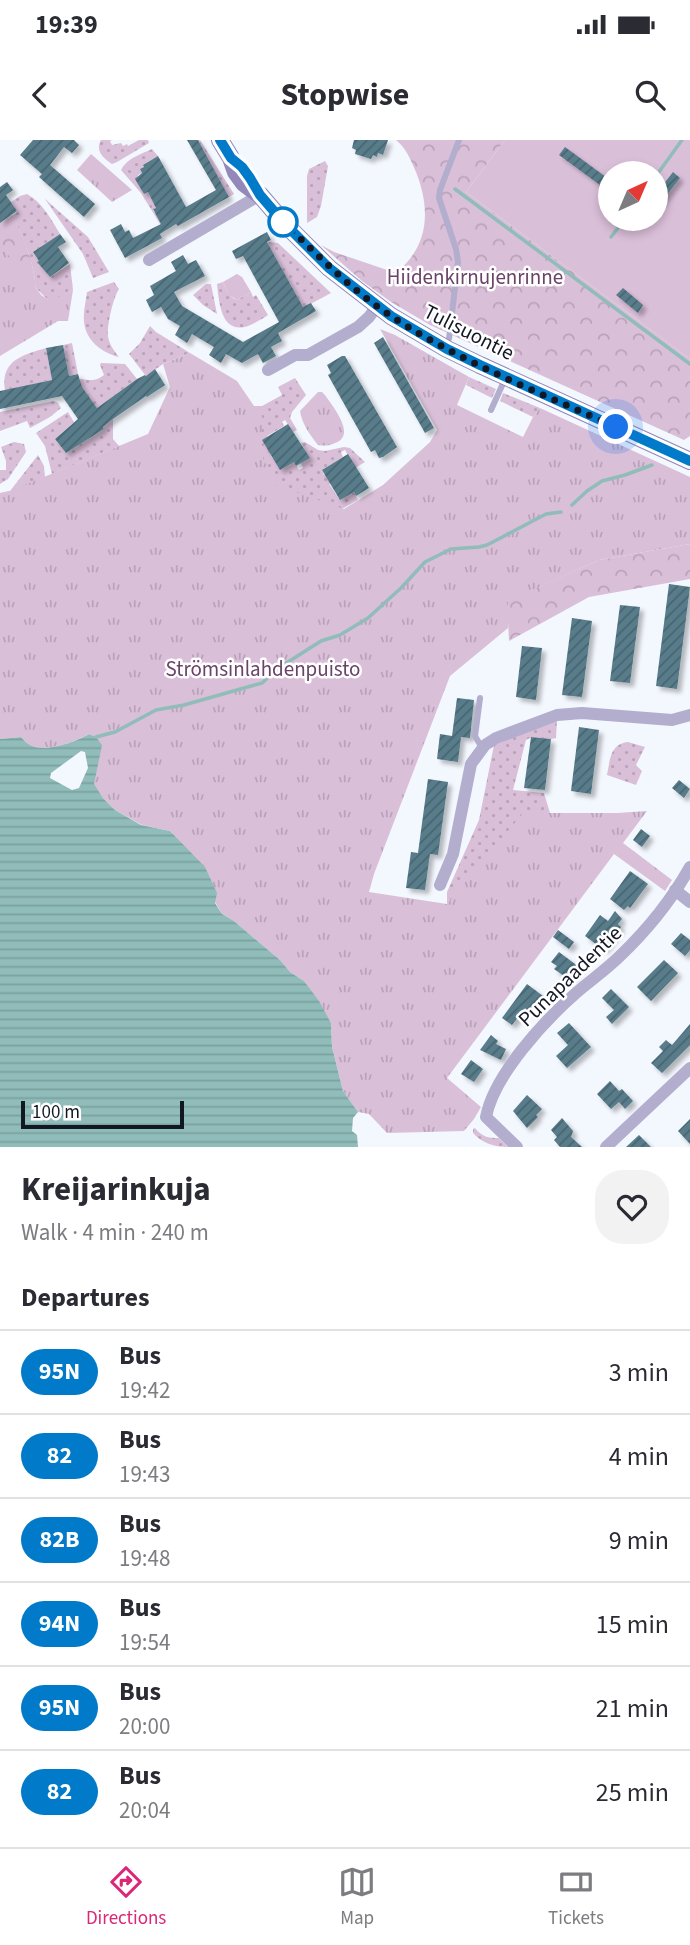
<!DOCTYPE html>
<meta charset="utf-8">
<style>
body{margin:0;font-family:"Source Sans 3",sans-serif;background:#f2f2f3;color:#2b2b33;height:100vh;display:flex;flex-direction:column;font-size:26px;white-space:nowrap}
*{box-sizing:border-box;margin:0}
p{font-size:23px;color:#7c7c81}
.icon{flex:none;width:38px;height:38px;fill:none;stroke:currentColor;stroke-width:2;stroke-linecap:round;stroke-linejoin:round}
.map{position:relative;height:1007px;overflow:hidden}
.side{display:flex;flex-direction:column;background:#fff;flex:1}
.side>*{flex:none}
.badge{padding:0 14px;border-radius:23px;font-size:24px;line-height:46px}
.needle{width:46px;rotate:44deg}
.fabs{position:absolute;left:598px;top:21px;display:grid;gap:14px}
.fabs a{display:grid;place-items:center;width:70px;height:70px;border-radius:50%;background:#fff;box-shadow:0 4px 10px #0003;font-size:35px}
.scale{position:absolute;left:21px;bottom:18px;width:163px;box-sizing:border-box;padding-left:7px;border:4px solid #121823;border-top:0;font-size:19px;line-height:24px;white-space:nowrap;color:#121823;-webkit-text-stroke:5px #fff;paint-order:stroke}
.you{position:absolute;width:35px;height:35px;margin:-18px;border:5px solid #fff;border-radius:50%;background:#1a73e8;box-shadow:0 0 0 10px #1a73e833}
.map>.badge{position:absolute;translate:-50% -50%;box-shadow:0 0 0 4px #fff}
h2{padding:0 21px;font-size:26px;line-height:63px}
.round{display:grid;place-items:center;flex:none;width:74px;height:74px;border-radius:28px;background:#f2f2f3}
.summary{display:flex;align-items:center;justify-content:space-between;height:119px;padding:0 21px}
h1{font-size:33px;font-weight:700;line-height:52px}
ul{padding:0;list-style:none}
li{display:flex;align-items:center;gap:21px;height:84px;padding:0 21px;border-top:2px solid #e1e1e2}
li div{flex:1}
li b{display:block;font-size:26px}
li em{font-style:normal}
li .badge{min-width:77px;font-weight:700;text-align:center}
.status{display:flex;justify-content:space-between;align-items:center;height:49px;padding:0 35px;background:#fff;direction:ltr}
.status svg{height:19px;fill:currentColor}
header{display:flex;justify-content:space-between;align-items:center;height:91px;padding:0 21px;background:#fff;font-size:32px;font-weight:700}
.tabs{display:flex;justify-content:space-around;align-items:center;height:98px;border-top:2px solid #e1e1e2;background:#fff;font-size:19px;color:#7c7c81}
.tabs a{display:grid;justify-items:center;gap:4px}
.tabs .selected{color:#db2777}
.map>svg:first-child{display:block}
.grass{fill:url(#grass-dots)}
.forest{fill:url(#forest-crowns)}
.park{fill:url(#park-tufts)}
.garden{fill:#dabfd9;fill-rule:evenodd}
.water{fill:url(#water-rules);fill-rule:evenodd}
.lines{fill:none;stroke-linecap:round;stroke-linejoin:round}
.stream{stroke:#90bcb9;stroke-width:3.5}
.building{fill:url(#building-hatch);filter:url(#shadow)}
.lane{stroke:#b3adce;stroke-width:6}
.street{stroke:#b3adce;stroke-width:12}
.secondary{stroke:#9288b9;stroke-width:18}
.line-casing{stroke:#fff;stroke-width:16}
.line{stroke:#007ac9;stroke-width:10}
.walk{stroke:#121823;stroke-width:7;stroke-dasharray:0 12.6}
.stop-dot{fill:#fff;stroke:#007ac9;stroke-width:3.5}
.labels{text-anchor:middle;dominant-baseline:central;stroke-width:5;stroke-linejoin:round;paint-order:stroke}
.park-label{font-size:21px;fill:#694368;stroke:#fff}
.street-label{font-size:21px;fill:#121823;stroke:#fff}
</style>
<div class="status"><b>19:39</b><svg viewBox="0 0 49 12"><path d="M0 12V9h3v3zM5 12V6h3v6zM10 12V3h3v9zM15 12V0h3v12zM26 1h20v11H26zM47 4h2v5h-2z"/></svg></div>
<header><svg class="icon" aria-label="back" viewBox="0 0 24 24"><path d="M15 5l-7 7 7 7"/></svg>Stopwise<svg class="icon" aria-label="search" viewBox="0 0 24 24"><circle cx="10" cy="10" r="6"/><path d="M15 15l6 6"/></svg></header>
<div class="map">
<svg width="690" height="1007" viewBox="0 0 690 1007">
<defs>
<pattern id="grass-dots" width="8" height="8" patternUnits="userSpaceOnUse" patternTransform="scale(1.75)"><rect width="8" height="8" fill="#dabfd9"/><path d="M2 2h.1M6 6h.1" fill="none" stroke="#baa3ba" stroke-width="1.8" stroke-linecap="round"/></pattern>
<pattern id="forest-crowns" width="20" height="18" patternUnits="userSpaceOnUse" patternTransform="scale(1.75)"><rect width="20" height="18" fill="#dabfd9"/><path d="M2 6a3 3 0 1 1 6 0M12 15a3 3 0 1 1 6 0" fill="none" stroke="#baa3ba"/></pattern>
<pattern id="park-tufts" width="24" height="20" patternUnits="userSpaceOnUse" patternTransform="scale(1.75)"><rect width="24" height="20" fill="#dabfd9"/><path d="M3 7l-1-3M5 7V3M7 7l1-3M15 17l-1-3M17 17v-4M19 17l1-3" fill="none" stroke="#baa3ba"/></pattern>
<pattern id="water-rules" width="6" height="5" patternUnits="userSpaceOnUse" patternTransform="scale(1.75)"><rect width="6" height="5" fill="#90bcb9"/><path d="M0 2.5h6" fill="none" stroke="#7ba19f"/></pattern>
<pattern id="building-hatch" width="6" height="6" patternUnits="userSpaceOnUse" patternTransform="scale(1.75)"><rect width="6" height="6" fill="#587c8a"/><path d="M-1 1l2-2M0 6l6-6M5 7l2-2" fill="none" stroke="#476570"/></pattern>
<filter id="shadow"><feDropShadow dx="4" dy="4" stdDeviation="2" flood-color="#0004"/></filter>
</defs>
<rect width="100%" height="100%" fill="#f3f7fe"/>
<path class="grass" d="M101 0H112L110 1 112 5 121 3 123 6 127 4 128 6 139 0H148L149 3 117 22 112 24C103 18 95 11 101 0Z
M198 0H200L234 54 229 57Z
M152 9 158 16 143 25 144 27 140 29 142 33 138 35 144 54 148 52 156 67 153 70 155 73 158 71 162 87 141 53 121 30C126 19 141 14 152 9Z
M325 21 328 26 321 66 317 77 307 83V36L309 29Z
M27 54C42 62 51 79 60 94L33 112 39 121 37 122 50 137 70 124 73 150 50 162 35 147C37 131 21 91 12 76L17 72 11 62 20 56Z
M45 59 88 97 109 132 93 138 83 114Z
M269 102 278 103 331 153 290 175 298 158 288 140 276 133 282 129 272 111 262 108Z
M114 142 119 149C113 158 107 185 108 196 109 204 114 211 119 217 102 213 85 200 84 181 83 172 86 161 87 152Z
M223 142C226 149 229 157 237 160L251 152 253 157 256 155 268 175C262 179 255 183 248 186 221 195 219 162 217 144Z
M206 144H211L217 174 203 165 193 155Z
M150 186 156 192 190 213 163 224 146 236 129 214 140 203Z
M72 203 78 234 69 236 63 205Z
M46 208 52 240 5 251C0 220 23 215 46 208Z
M101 223 125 224 137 239 97 268 78 242 80 241V239C91 240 95 242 104 235L100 225Z
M469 237 496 249 492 258 466 245Z
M295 238 306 255 292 272 290 278 297 290 293 292 285 280 282 282 284 286 267 296 272 318 294 322 299 330 303 328 301 323 309 318 301 303 305 302 318 310 325 311 344 307 350 308 365 322 355 328 345 310 341 312 343 317 322 330 324 335 329 332 334 341 329 344 339 359 354 352 358 360 268 410 262 316V266L282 255 278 247Z
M503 253 540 268 533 277 500 261Z
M54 261 58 263 61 268 50 277 30 288 27 281 0 291V272Z
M68 272 74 282 55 299 66 313 104 289 103 287 113 279V299L119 306 52 334 45 306 36 293Z
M14 302 24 304 26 312 8 339 0 344V330H6V321L1 307Z
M38 315 44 326 45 337 10 352 0 353 10 351Z
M557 580 556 598 551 599 532 597 526 600 513 650 544 653 550 673 447 764V752L479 680 494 605Z
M628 602 645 607 636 625 642 631 636 645 607 635C610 620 610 604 628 602Z
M475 988C482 997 488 998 499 998L508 1007C494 1007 482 1003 473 993V989Z"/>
<path class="forest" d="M396 0H505L466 52 690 219V296L684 300 430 185 391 162 362 141 321 105 334 112 396 133C429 106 431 70 416 32 410 19 407 9 396 0Z
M12 75C21 90 37 131 35 147L41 155 0 128V83Z
M690 404V439L589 457 509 501 507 461 599 420Z"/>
<path class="park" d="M91 14 132 50 112 62 77 30Z
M0 105 41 155 50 161 73 150 68 181H58L0 216Z
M237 134 242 137 251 152 237 160 229 155 223 142Z
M380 189 395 195 469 237 457 265 523 297 533 277 540 268 690 337V404L599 420 508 461V488L450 536 374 734 369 752 447 764 523 673H617L647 671 623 703 672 740 665 751 614 714 447 938 481 967 474 979 464 991 387 993 369 974 358 972 343 951 332 907 331 883 304 841 290 832 280 820 234 781 222 774 181 703 170 691 142 685 115 670 103 658 93 644 96 597 89 594C75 602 45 613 30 605 26 603 24 600 21 597L0 599V353L10 351 148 294 170 247 163 224 190 213 237 241 254 266H262V316L276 345 344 369 383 345 430 302 437 290Z
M318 252H322L325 255C333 267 357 295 335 303 329 306 325 306 318 305 310 295 302 284 300 271Z"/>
<path class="garden" d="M505 0H690V219L466 52ZM611 33H656V79H611Z"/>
<path class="water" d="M89 594 96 597 102 605 94 644 103 658 115 670 141 685 170 691 205 727 217 753 215 763 222 774 234 781 280 820 290 832 304 841 319 861 331 883 332 907 343 951 358 972 353 978 352 991 357 995 358 1007H0V599L21 597C24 600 26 603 30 605 45 613 76 602 89 594ZM81 611 85 612 88 628 79 648 72 650 50 638 51 633Z"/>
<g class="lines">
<path class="stream" d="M656 36 682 0
M455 49 690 224
M611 97 625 79
M572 365 587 351 602 341 625 335 652 325
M96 597 115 592 156 570 184 565 262 543 277 529 321 501 340 495 368 478 401 448 425 422 451 409 479 407 487 405 546 374 561 372"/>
</g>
<path class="building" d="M33 0H74L79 5 72 13 64 7 50 25 95 64 84 77 39 37 42 34 20 15Z
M187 0H198L229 57 178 86 176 84 160 94 162 98 125 118 110 90 121 84 125 92 129 90 133 98 161 84 153 69 156 68 148 52 144 54 135 39 142 33 140 29 144 27 143 25 158 16 186 67 216 50Z
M354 0H388L383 15 378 13 377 17 373 15 371 19 355 14 356 10 352 8Z
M565 7 610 40 604 48 559 15Z
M673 32 680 38 656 69V54Z
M7 42 13 50 6 55 17 71 0 83V47Z
M267 92 271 100 267 102 303 167 311 163 316 171 278 193 282 201 271 207 276 216 263 223 258 214 242 223 226 214 221 223 209 215 214 207 192 194 187 203 175 195 180 186 168 179 161 167 152 172 146 160 154 155 150 146 176 131 171 122 183 115 188 124 196 120 205 136 174 152 182 166 243 202 279 182 243 116 236 119 232 111Z
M60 94 66 102 58 107 69 123 50 137 37 122 39 121 33 112Z
M623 148 643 165 638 173 616 155Z
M383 197 434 288 425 293 374 203Z
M63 205 69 236 78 234 82 247 97 268 137 239 145 235 146 236 155 229 165 245 147 257 146 256 113 279 103 287 104 289 66 313 55 299 78 279 62 256 0 269V251L52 240 46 208Z
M342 216H345L397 307 383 317 379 318 375 310 371 312 328 235 331 233 327 225Z
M288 284 310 318 296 326 294 322 280 330 262 300Z
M348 314 369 348 356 356 354 352 340 360 322 330Z
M669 444 690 447 677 549 656 546Z
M620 465 640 467 630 543 610 541Z
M572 478 592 481 582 557 562 555Z
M522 506 542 508 536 560 516 557Z
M457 558 474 560 470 598 461 597 458 622 437 619 440 594 452 596Z
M579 587 599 590 591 654 571 651Z
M531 597 551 599 545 650 524 648Z
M428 639 448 642 438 715 430 714 425 750 406 748 411 712 418 713Z
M679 640 690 649 684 658 672 648Z
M641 689 650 696 642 707 633 700Z
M630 731 648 744 630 768 628 766 624 770 610 759Z
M615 771 622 779 618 784 621 787 604 810 585 796 600 775 608 781Z
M558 790 574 802 569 809 553 797Z
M681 793 690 800V810L685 816 671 804Z
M559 812 579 827 572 838 566 833 564 836 554 829 557 826 551 822Z
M664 820 678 833 651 861 637 847Z
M527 844 547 859 533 874 525 868 512 885 502 878Z
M611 849 629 867 612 884 606 877 614 870 602 858Z
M569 883 591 907 567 928 556 916 568 905 557 893Z
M690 884V905L662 933 651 923 663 911 659 907 666 900 672 905Z
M491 895 498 901 496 904 506 909 501 920 480 910Z
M471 920 483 929 474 942 461 934Z
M610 941 619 951 622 949 633 961 625 969 619 962 611 969 597 954Z
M527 955 542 969 536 975 538 977 527 988 513 971Z
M562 978 573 991 571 997 582 1007H560L554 1000 557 997 551 990Z
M690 979V1004L678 991Z
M639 995 651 1007H626Z"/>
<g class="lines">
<path class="lane" d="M449 199 458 122 456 109 439 58 440 50 459 0
M491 270 505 239
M480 558 475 596 482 608"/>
<path class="street" d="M149 120 260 55
M268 230 295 215H308L358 187 369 177 377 166
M440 745 453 714 471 624 485 605 496 598 557 575 582 573 672 580 690 575
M675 750 690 762
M517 1007 486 977C494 935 544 881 576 853 591 840 607 829 621 815 647 790 672 759 690 727
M606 1007 690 928"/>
<path class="secondary" d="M220 0 231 18 236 32 244 43 260 55 285 84 329 128 391 176 447 209 480 225 690 321"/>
</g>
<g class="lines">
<defs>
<path id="line" d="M220 0 231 18 242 27 250 38 260 55 285 84 329 128 391 176 447 209 480 225 690 321"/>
</defs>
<use href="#line" class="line-casing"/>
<use href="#line" class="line"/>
<path class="walk" d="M283 82C318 115 351 150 391 176 461 222 540 253 616 287"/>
</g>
<circle class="stop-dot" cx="283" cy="82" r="14"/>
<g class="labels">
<g class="park-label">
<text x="475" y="137">Hiidenkirnujenrinne</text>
<text x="263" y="529">Strömsinlahdenpuisto</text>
</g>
<g class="street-label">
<text transform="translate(469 192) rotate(27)">Tulisuontie</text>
<text transform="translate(570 836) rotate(-44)">Punapaadentie</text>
</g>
</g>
</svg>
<div class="fabs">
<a><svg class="needle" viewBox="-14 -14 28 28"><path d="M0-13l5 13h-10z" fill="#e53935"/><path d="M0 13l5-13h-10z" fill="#7c7c81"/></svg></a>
</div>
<div class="scale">100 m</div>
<div class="you" style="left:616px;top:287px"></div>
</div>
<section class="side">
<div class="summary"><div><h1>Kreijarinkuja</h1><p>Walk · 4 min · 240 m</p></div><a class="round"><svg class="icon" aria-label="heart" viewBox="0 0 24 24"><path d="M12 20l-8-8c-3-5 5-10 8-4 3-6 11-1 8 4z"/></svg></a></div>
<h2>Departures</h2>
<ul>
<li><span class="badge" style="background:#007ac9;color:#fff">95N</span><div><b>Bus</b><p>19:42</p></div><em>3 min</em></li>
<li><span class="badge" style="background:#007ac9;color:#fff">82</span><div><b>Bus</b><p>19:43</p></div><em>4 min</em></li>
<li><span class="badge" style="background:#007ac9;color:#fff">82B</span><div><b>Bus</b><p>19:48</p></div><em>9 min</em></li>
<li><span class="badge" style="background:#007ac9;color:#fff">94N</span><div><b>Bus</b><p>19:54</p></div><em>15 min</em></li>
<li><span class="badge" style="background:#007ac9;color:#fff">95N</span><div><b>Bus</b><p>20:00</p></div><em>21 min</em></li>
<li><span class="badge" style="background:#007ac9;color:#fff">82</span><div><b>Bus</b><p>20:04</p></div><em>25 min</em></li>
</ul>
</section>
<nav class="tabs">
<a class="selected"><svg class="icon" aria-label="directions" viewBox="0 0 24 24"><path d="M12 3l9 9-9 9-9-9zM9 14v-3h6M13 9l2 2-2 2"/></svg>Directions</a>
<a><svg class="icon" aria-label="map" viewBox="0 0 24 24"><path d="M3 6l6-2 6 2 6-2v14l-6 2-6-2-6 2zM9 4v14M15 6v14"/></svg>Map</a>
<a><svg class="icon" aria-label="tickets" viewBox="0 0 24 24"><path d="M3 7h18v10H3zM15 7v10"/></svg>Tickets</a>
</nav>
